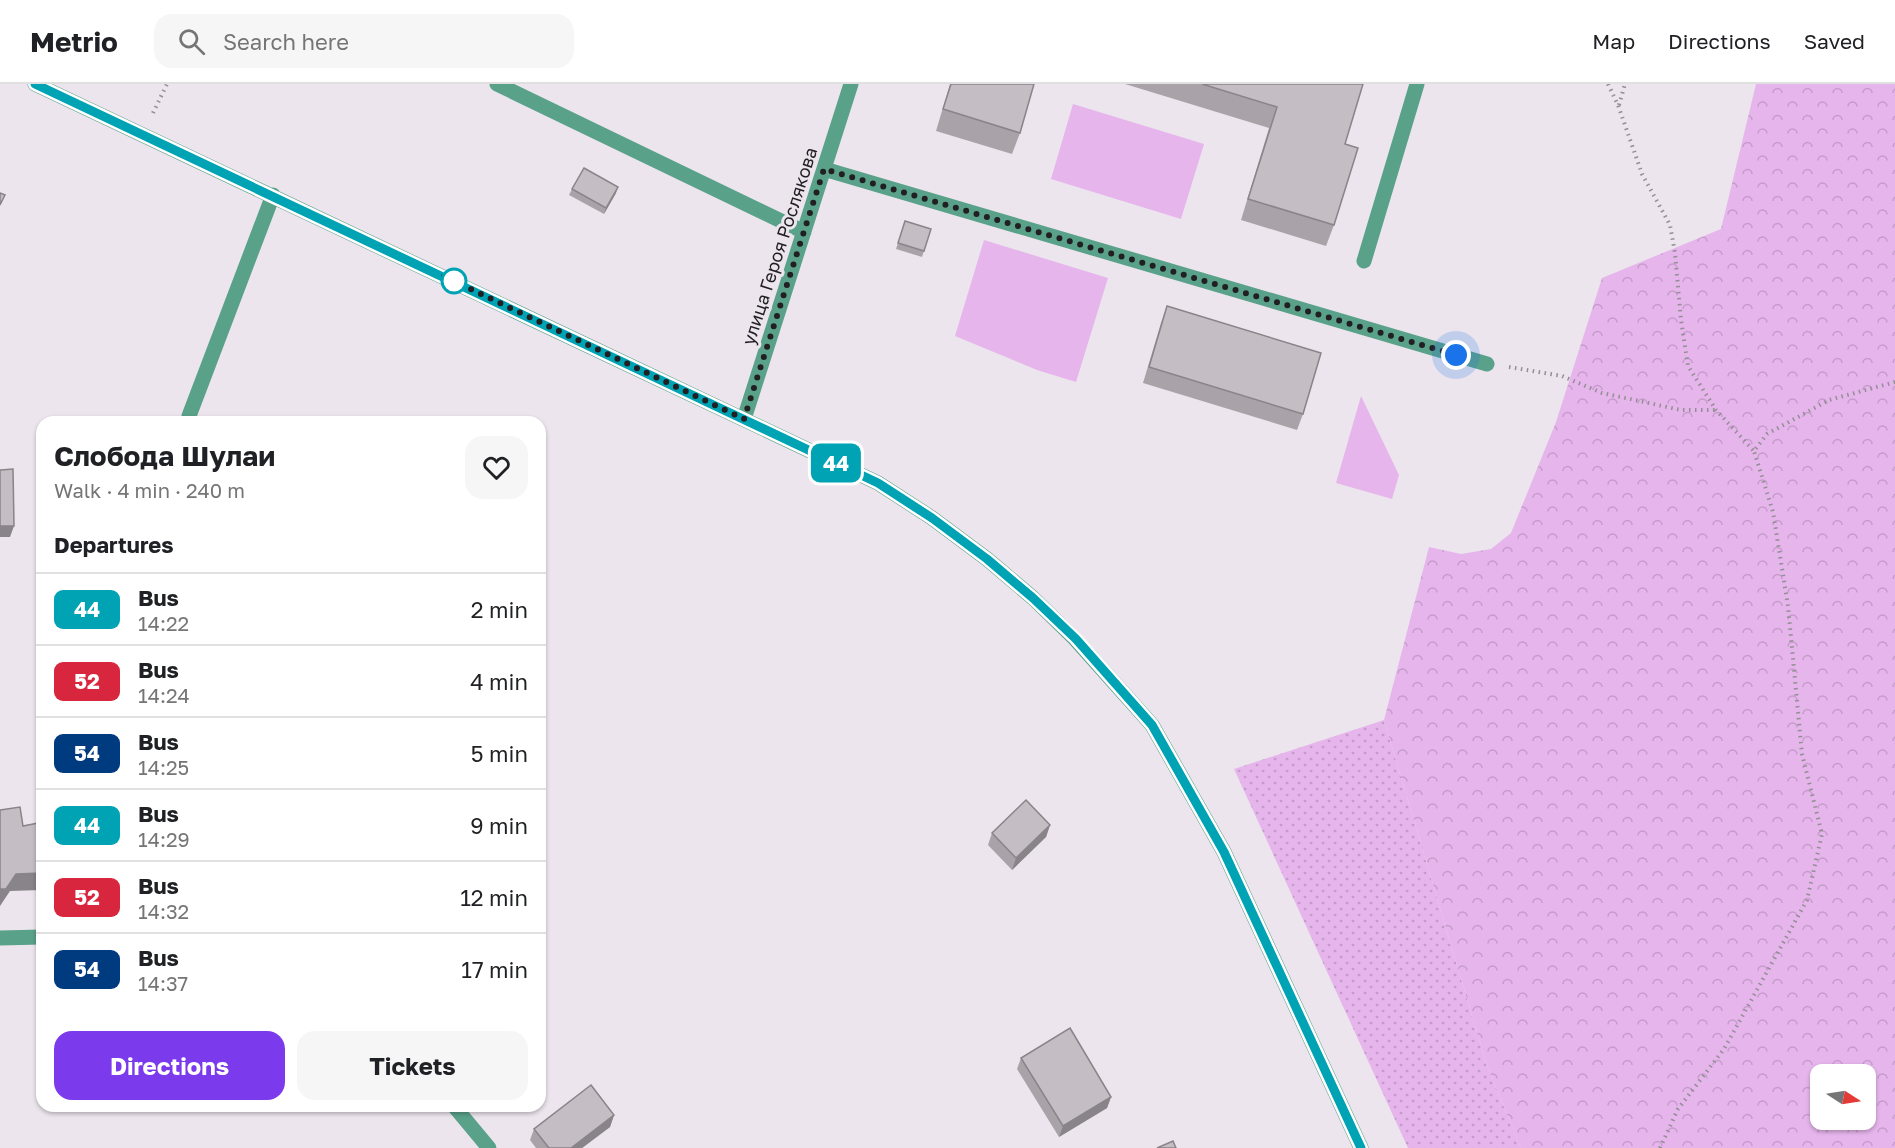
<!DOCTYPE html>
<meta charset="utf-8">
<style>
body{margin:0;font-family:"Golos Text",sans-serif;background:#f6f6f6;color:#202124;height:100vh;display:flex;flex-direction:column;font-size:22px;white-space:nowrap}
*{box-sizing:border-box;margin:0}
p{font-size:20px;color:#757577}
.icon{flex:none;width:33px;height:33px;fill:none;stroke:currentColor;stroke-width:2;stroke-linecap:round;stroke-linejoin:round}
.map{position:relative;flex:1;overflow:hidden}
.details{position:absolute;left:36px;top:332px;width:510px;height:696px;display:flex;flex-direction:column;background:#fff;border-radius:18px;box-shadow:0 2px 4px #0004}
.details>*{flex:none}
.badge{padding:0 12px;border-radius:9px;font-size:21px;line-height:39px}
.needle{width:39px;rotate:102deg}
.fabs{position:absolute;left:1810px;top:980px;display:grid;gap:12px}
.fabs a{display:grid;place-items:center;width:66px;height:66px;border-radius:12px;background:#fff;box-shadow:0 2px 4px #0004;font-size:30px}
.you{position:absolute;width:30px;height:30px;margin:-15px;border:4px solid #fff;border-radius:50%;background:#1a73e8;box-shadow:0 0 0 9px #1a73e833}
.map>.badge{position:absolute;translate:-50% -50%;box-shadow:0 0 0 3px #fff}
h2{padding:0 18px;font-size:22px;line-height:54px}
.round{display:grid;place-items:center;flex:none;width:63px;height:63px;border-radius:18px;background:#f6f6f6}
.headline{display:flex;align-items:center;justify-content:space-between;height:102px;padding:0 18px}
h1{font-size:28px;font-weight:700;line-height:45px}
.button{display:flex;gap:12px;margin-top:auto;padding:12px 18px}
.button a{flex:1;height:69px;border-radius:18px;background:#7c3aed;color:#fff;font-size:24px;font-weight:700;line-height:69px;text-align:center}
.button a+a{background:#f6f6f6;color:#202124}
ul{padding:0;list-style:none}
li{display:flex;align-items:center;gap:18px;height:72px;padding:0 18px;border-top:2px solid #e0e0e0}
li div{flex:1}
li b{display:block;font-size:22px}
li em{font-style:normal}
li .badge{min-width:66px;font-weight:700;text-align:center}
header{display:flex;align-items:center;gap:36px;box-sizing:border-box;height:84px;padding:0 30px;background:#fff;border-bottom:2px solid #e0e0e0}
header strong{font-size:28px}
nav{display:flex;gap:33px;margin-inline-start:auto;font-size:21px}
.search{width:420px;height:54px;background:#f6f6f6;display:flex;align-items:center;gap:15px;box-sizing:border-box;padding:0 21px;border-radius:18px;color:#757577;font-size:22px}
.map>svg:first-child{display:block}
.grass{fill:url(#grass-dots)}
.forest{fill:url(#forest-crowns);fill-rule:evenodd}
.park{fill:#e6b5ec}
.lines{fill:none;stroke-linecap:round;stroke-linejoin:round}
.path{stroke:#938f94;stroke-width:4;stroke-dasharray:1.5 4.5;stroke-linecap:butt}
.minor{stroke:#5aa18a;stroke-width:15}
.wall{fill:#a9a3a9}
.shaded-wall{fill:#898489}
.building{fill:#c4bdc4;stroke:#898489;stroke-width:1.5}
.line-casing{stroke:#fff;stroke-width:14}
.line{stroke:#00a3b4;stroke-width:9}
.walk{stroke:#211f22;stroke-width:6;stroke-dasharray:0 10.8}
.stop-dot{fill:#fff;stroke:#00a3b4;stroke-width:3}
.labels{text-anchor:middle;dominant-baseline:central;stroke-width:6;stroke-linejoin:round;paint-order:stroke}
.street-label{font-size:18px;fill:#211f22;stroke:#ece5ed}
</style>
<header>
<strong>Metrio</strong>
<div class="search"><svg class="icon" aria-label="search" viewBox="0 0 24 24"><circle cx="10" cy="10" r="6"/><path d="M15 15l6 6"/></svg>Search here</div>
<nav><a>Map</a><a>Directions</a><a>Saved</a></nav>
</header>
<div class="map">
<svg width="1895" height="1064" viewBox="0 0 1895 1064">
<defs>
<pattern id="grass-dots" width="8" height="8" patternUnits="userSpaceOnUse" patternTransform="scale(1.5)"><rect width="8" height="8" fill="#e6b5ec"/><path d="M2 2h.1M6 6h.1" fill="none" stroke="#c59bca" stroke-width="1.8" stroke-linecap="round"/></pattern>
<pattern id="forest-crowns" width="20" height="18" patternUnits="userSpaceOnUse" patternTransform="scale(1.5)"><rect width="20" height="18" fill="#e6b5ec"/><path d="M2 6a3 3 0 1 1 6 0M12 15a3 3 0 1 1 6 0" fill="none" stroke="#c59bca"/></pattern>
</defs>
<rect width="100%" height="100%" fill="#ece5ed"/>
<path class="grass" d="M1384 636 1487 982 1521 1064H1408L1234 685Z"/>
<path class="forest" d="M1756 0H1895V1064H1521L1487 982 1384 636 1429 463 1461 470 1491 465 1511 449 1556 338 1602 194 1721 145ZM1821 990H1866V1035H1821Z"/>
<path class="park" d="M1073 20 1204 60 1181 135 1051 95Z
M984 156 1108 194 1076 298 1037 286 955 252Z
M1361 312 1399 391 1392 415 1336 399Z"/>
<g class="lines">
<path class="path" d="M1608 0 1618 21 1642 90 1670 141 1675 169 1681 236 1688 282 1716 326 1754 367
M1619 21 1625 0
M153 29 167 0
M1509 283 1562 292 1602 309 1681 326H1715
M1660 1064 1678 1025 1724 965 1807 816 1822 750 1802 670 1788 522 1773 428 1754 367 1767 350 1829 316 1895 298"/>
<path class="minor" d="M35 0 878 399 932 434 987 475 1033 514 1075 555 1152 641 1224 768 1361 1064
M497 0 804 148
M824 85 1487 280
M1364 177 1417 0
M744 335 851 0
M190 338 189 332 273 111
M0 854 42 853
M454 1022 489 1064"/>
</g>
<path class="wall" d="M950 0H1034L1020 49 1012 70 936 47Z
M1125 0H1363L1345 60 1334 141 1326 162 1241 136 1269 44Z
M572 105 616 109 604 130 569 111Z
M905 137 931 145 922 173 896 165Z
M1167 222 1303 330 1297 346 1143 299 1161 239Z
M1050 741 1046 753 1012 786 988 761 992 749Z
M1021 974 1111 1013 1107 1024 1059 1053 1017 985Z
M614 1031 610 1043 582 1064H536L530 1056 534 1045Z"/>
<path class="shaded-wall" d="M618 103 616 109 604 130 606 124Z
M0 442H14L10 453H0Z
M1050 741 1046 753 1012 786 1016 774Z
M42 789V806L10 807 0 822V805L16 790Z
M1111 1013 1107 1024 1059 1053 1063 1042Z
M614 1031 610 1043 582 1064H571Z"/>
<path class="building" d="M951 0H1034L1020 49 943 25Z
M1202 0H1363L1345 60 1358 64 1334 141 1248 115 1277 23Z
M584 84 618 103 606 124 572 105Z
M0 109 5 111 0 121Z
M905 137 931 145 924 167 898 159Z
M1167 222 1321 269 1303 330 1149 283Z
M13 385 14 442H0V386Z
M1026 716 1050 741 1016 774 992 749Z
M20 723 23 742 38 739 42 740V789L16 790 6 805H0V726Z
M1070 944 1111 1013 1063 1042 1021 974Z
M591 1001 614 1031 571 1064H549L534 1045Z
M1173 1057 1176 1064H1157Z"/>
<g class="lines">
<defs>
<path id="line" d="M35 0 878 399 932 434 987 475 1033 514 1076 555 1152 641 1224 768 1361 1064"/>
</defs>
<use href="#line" class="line-casing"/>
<use href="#line" class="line"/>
<path class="walk" d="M454 197 443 192 744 335 824 85 1456 271"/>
</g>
<circle class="stop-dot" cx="454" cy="197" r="12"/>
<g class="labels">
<g class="street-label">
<text transform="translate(779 162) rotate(-72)">улица Героя Рослякова</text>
</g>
</g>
</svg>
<div class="fabs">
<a><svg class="needle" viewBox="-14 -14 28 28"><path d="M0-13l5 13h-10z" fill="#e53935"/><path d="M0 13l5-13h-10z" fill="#757577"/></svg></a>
</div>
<div class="you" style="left:1456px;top:271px"></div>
<b class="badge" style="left:836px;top:379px;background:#00a3b4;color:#fff">44</b>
<section class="details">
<div class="headline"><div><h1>Слобода Шулаи</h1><p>Walk · 4 min · 240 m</p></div><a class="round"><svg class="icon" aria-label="heart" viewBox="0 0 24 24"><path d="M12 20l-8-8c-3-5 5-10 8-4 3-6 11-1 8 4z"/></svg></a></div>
<h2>Departures</h2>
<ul>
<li><span class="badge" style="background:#00a3b4;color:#fff">44</span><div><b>Bus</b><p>14:22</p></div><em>2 min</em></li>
<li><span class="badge" style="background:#d7263d;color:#fff">52</span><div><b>Bus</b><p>14:24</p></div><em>4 min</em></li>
<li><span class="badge" style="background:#003b80;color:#fff">54</span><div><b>Bus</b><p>14:25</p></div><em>5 min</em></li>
<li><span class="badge" style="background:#00a3b4;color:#fff">44</span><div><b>Bus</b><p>14:29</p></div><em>9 min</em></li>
<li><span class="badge" style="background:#d7263d;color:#fff">52</span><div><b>Bus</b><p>14:32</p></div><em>12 min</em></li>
<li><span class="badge" style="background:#003b80;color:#fff">54</span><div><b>Bus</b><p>14:37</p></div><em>17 min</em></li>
</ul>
<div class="button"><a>Directions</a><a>Tickets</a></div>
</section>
</div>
